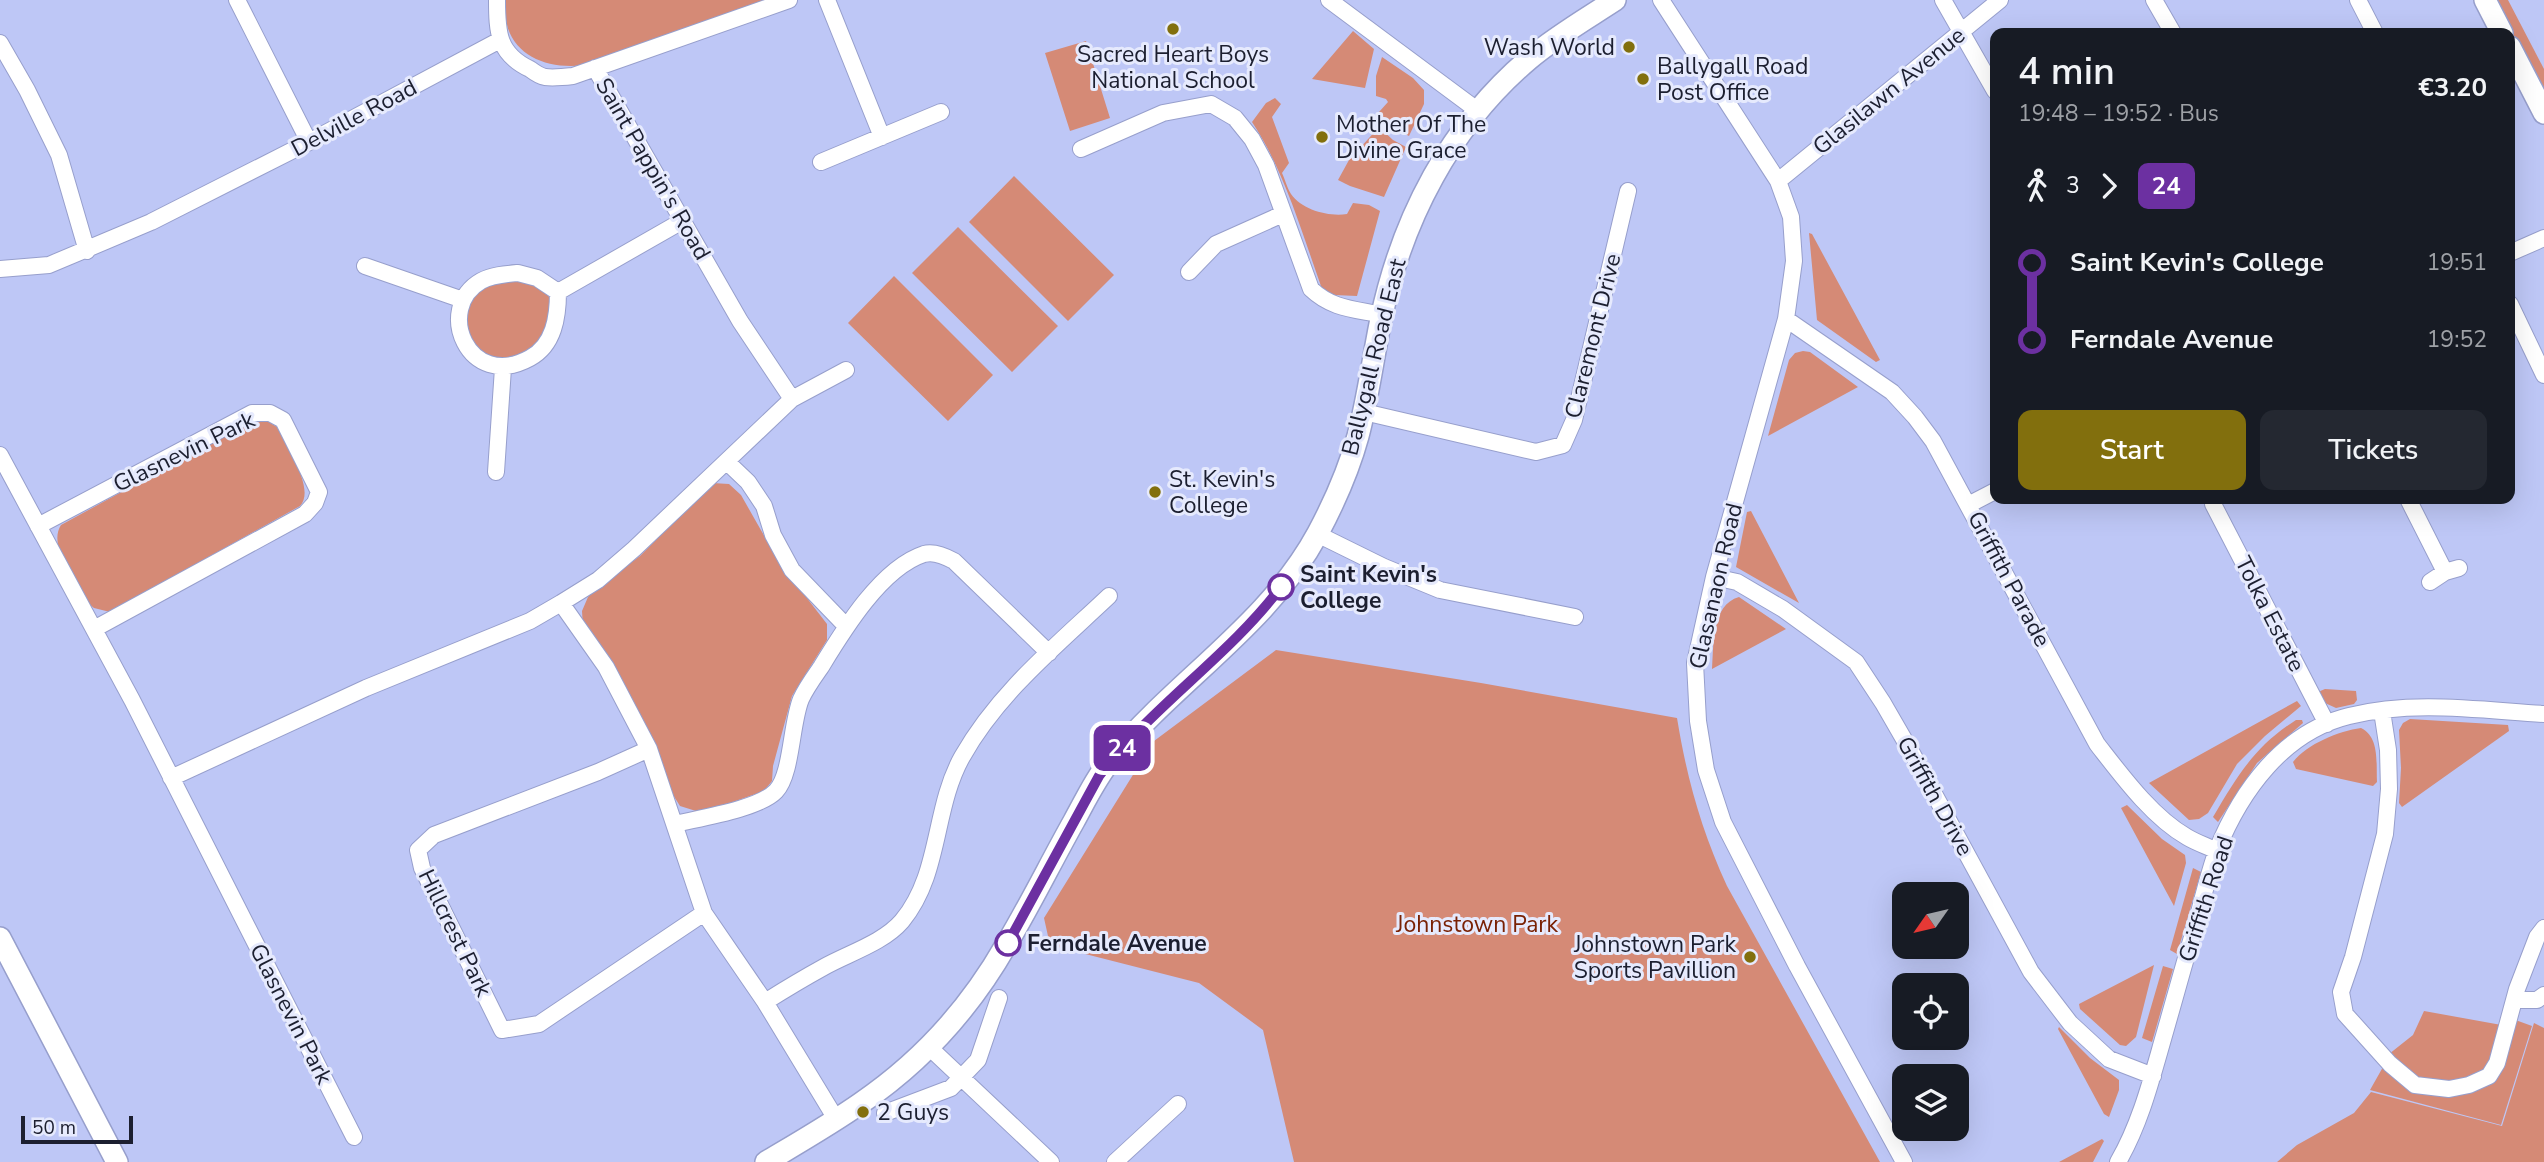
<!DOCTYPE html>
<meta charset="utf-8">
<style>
body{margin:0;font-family:"Nunito Sans",sans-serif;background:#242831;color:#f1f3f6;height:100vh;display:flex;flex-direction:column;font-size:26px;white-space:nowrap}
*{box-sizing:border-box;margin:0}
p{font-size:23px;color:#9ea1a6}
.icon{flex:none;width:38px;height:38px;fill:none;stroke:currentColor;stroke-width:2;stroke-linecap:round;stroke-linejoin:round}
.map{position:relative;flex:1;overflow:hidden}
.side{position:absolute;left:1990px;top:28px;width:525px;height:476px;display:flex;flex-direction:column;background:#171b24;border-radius:14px;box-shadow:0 7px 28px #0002}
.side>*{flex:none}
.badge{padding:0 14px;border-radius:10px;font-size:24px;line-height:46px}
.needle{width:46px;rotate:236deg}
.controls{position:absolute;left:1892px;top:882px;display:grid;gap:14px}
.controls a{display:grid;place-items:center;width:77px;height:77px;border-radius:14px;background:#171b24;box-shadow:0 7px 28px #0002;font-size:35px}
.scale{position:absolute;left:21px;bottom:18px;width:112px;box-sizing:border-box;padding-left:7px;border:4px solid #1c1f30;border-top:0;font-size:19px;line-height:24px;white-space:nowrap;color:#1c1f30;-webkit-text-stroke:5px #e6eafd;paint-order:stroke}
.map>.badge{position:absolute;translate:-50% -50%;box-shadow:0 0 0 4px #fff}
.legs{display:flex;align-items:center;gap:10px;height:77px;padding:0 28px;font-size:23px}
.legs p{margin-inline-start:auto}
.overview{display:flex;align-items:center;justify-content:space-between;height:119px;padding:0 28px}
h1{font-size:38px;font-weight:600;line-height:52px}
.button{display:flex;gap:14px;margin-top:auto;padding:14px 28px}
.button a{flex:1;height:80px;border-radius:14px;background:#826f0d;color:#fff;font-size:28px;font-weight:600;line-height:80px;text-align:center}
.button a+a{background:#242831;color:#f1f3f6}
ul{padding:0 28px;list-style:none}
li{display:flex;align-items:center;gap:24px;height:77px;font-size:26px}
li i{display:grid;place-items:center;width:10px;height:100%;margin:0 9px;background:currentColor}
li i::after{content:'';width:18px;height:18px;margin:-9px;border:5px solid;border-radius:50%;background:#171b24}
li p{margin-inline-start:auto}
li:first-child i{background:linear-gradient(#0000 50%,currentColor 0)}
li:last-child i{background:linear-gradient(currentColor 50%,#0000 0)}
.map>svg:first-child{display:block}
.green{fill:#d58a76}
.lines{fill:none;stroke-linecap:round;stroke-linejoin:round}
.street-casing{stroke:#979fcc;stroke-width:18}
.secondary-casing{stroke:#979fcc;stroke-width:24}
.street{stroke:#fff;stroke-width:16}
.secondary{stroke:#fff;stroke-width:21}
.line-1-casing{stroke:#fff;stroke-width:16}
.line-1{stroke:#6c30a1;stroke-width:10}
.poi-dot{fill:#826f0d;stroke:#e6eafd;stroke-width:2.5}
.stop-1-dot{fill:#fff;stroke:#6c30a1;stroke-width:3.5}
.labels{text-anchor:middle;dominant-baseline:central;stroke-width:6;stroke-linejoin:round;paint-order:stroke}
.poi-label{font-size:23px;fill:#1c1f30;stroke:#e6eafd;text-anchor:start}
.street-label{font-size:23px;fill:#1c1f30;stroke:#e6eafd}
.stop-label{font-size:23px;font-weight:bold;fill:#1c1f30;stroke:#e6eafd;text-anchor:start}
.park-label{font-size:23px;fill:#792104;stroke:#e6eafd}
</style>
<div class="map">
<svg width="2544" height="1162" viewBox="0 0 2544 1162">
<rect width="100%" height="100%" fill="#bec7f6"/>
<path class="green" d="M506 0H766L585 65C542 71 499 50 506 0Z
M2486 0H2508L2544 69V112Z
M1353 31 1374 49 1365 88 1312 79Z
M1086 41 1110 118 1070 131 1045 53Z
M1382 57 1413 78 1424 90V104L1409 136 1393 128 1379 112 1388 102 1386 99 1376 96V76Z
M1275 98 1281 104 1272 117 1289 163 1282 173C1285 179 1287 188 1291 194 1302 210 1329 217 1347 214L1353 203 1369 205 1380 211 1357 296 1334 295 1322 289C1302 233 1285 172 1252 122L1266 103Z
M1379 127 1393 140 1406 147 1384 197 1350 186 1338 180 1349 160Z
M1014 176 1114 275 1068 321 969 222Z
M958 227 1058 326 1012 372 912 273Z
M1809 233 1812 234 1880 360 1876 362 1817 320Z
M894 276 993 375 948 421 848 323Z
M510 278C526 282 540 285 551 299L547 331 530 354 504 362 480 352 466 331 467 305 483 284Z
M1803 351 1810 352 1858 387 1768 436 1789 360 1795 353Z
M255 419 269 422 277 427C286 446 316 489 300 506L110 612 94 608 88 603C77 584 47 546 61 525Z
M712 483 729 484 741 495 779 562 827 624V640L792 696 773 766 772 781 764 791 730 803 696 811 680 806 663 779 583 627 582 611 588 597 596 588 640 556Z
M1751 511 1799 603 1736 567 1747 512Z
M1739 597 1786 629 1712 669C1714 645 1711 605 1739 597Z
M1276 650 1481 683 1677 718C1687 779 1701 829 1727 886L1880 1162H1294L1263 1030 1199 983 1050 945 1044 918 1154 741Z
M2325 689 2356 691 2357 700 2354 704 2336 708 2325 703 2318 692Z
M2297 701 2301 706 2265 736 2237 764 2208 813 2199 819 2189 820 2149 783Z
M2410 719 2508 725 2509 731 2402 807 2399 803 2401 768 2399 730 2403 723Z
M2296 720H2302L2303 723 2257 763 2218 822 2213 817C2238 775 2254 747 2296 720Z
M2361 728C2380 737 2376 764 2377 782L2373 786 2296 769 2293 762C2307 744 2339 731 2361 728Z
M2127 805 2162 839 2185 855 2186 863 2174 906 2121 808Z
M2193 868 2201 872 2177 954 2170 950Z
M2154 965 2136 1037 2126 1046 2120 1045 2080 1009 2079 1004Z
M2163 966 2173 969 2152 1042 2142 1038Z
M2424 1011 2507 1026 2510 1018 2532 1026 2501 1125 2370 1090 2383 1067 2384 1058 2413 1035Z
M2534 1023 2544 1028V1162H2277L2297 1145 2354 1113 2371 1092 2502 1126Z
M2059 1027 2090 1058 2119 1080V1090L2109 1117 2104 1114 2058 1029Z
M2102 1139 2104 1141 2093 1162H2059Z"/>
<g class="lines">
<defs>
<path id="street" d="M237 0 309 142
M497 0C497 32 498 54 530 69 534 72 540 76 545 77 553 78 564 77 573 76L789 0
M827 0 882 137
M1329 0 1477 110
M1661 0 1778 181 1791 217 1794 261 1786 319 1714 577 1695 663 1698 721 1706 770 1723 822 1797 966 1904 1162
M1943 0 1995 91
M2154 0 2173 33
M2358 0 2375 33
M0 43 27 90 59 155 87 251
M595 68 740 321 792 399
M1081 149 1163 113 1211 104 1235 118 1252 139 1266 165 1311 289C1332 309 1354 309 1382 315
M821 162 941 112
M1778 181 2000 0
M2510 253 2544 238
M365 266 463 300
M0 269 49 265 151 222 309 142 500 40
M1189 272 1216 244 1283 214
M518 273 537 278 558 292C558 317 554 345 530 358 468 392 434 308 481 281 492 275 506 274 518 273Z
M558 292 684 220
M2510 304 2544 375
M1786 319 1892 392 1915 417 1933 441 2097 744C2122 776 2152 817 2187 837 2197 843 2207 846 2217 851
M1364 412 1536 452 1563 445 1574 420 1628 191
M0 455 132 700 354 1137
M727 462 748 482 764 506 773 535 792 570 846 626
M496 472 503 368
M2408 499 2445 572
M2213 504 2327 724
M1968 505 1995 491
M38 526 252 413H270L283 420 319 492 315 503 305 514 94 629
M1317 534 1384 567 1440 590 1575 617
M1714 577 1737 582 1783 609 1856 662 1883 703 1913 755 2031 972 2070 1023 2109 1059 2153 1076
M2430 582 2445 572 2459 568
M561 603 606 667 649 749 704 913 765 1002 836 1119
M2382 711 2388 750 2389 789 2385 834 2353 957 2341 992 2345 1014 2390 1064 2415 1085 2449 1089 2469 1085 2489 1076 2497 1063 2517 989 2537 937 2544 928
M649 749 598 772 434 835 418 850 422 868 502 1030 539 1024 704 913
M171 778 366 688 530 621 561 603 598 580 634 549 792 399 846 370
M675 824C700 818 759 809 776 791 792 774 791 723 801 699 806 688 814 677 821 667 843 631 881 568 924 554 934 551 945 556 954 561L1049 653
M2515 1000H2537L2544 995
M765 1002C784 990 804 978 824 967 849 953 883 943 902 921 941 874 933 809 962 757 998 693 1056 646 1109 596
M930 1048 1051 1162
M885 1113 951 1088 978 1060 999 998
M1115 1162 1178 1104
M2118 1162C2140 1124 2151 1081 2163 1039 2174 1001 2184 964 2195 927 2202 902 2208 875 2217 850 2241 791 2283 732 2349 716 2412 700 2480 710 2544 714"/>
<path id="secondary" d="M2485 0 2502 33
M2510 47 2544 113
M0 938 117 1162
M766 1162C798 1143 831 1124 861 1103 921 1062 970 1008 1006 945 1030 905 1051 862 1074 821 1086 799 1097 776 1113 757 1178 679 1269 624 1318 533 1334 503 1349 469 1358 436 1368 398 1373 358 1381 319 1402 219 1450 126 1529 59 1555 37 1586 19 1615 0"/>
</defs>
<use href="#street" class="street-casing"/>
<use href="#secondary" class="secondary-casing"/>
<use href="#street" class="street"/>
<use href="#secondary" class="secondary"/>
</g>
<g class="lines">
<defs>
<path id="line-1" d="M1008 943 1099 776C1152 706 1228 657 1281 587"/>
</defs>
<use href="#line-1" class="line-1-casing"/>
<use href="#line-1" class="line-1"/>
</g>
<g class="poi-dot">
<circle cx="1173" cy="29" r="7"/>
<circle cx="1629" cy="47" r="7"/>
<circle cx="1643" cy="79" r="7"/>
<circle cx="1322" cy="137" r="7"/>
<circle cx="1155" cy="492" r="7"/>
<circle cx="1750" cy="957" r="7"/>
<circle cx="863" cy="1112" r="7"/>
</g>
<g class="stop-1-dot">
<circle cx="1281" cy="587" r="12"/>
<circle cx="1008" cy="943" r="12"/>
</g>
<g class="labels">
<g class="poi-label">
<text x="1615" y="47" text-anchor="end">Wash World</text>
<text x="1173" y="54" text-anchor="middle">Sacred Heart Boys<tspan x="1173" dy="26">National School</tspan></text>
<text x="1657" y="66">Ballygall Road<tspan x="1657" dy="26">Post Office</tspan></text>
<text x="1336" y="124">Mother Of The<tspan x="1336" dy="26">Divine Grace</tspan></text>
<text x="1169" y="479">St. Kevin's<tspan x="1169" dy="26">College</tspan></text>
<text x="1736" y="944" text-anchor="end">Johnstown Park<tspan x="1736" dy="26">Sports Pavillion</tspan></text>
<text x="877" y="1112">2 Guys</text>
</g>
<g class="street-label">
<text transform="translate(1889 91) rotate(-39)">Glasilawn Avenue</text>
<text transform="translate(354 118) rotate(-28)">Delville Road</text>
<text transform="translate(653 169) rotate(60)">Saint Pappin's Road</text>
<text transform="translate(1593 336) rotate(-76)">Claremont Drive</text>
<text transform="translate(1374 357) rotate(-76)">Ballygall Road East</text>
<text transform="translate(184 452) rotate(-26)">Glasnevin Park</text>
<text transform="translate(2009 579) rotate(62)">Griffith Parade</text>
<text transform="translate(1716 586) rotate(-77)">Glasanaon Road</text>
<text transform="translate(2270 614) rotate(63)">Tolka Estate</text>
<text transform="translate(1935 796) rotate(61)">Griffith Drive</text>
<text transform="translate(2206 899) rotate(-72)">Griffith Road</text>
<text transform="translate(455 933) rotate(64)">Hillcrest Park</text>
<text transform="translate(291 1014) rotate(63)">Glasnevin Park</text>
</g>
<g class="stop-label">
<text x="1300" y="574">Saint Kevin's<tspan x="1300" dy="26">College</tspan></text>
<text x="1027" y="943">Ferndale Avenue</text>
</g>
<g class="park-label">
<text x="1477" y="924">Johnstown Park</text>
</g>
</g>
</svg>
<div class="controls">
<a><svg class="needle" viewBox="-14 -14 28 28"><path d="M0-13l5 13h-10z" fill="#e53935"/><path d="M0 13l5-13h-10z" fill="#9ea1a6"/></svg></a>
<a><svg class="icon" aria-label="locate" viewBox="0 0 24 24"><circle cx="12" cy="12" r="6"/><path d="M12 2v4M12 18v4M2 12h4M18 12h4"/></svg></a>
<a><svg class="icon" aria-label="layers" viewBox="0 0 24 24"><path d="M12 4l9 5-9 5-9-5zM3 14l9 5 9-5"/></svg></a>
</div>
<div class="scale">50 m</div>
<b class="badge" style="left:1122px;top:748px;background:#6c30a1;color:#fff">24</b>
<section class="side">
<div class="overview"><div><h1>4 min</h1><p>19:48 – 19:52 · Bus</p></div><b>€3.20</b></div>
<div class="legs"><svg class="icon" aria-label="walk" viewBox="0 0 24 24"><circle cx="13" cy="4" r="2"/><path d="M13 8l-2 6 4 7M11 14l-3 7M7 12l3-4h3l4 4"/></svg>3<svg class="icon" aria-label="forward" viewBox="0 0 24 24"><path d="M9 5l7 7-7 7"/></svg><b class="badge" style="background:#6c30a1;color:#fff">24</b></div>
<ul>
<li><i style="color:#6c30a1"></i><b>Saint Kevin's College</b><p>19:51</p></li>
<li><i style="color:#6c30a1"></i><b>Ferndale Avenue</b><p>19:52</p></li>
</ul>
<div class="button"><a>Start</a><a>Tickets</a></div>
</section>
</div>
